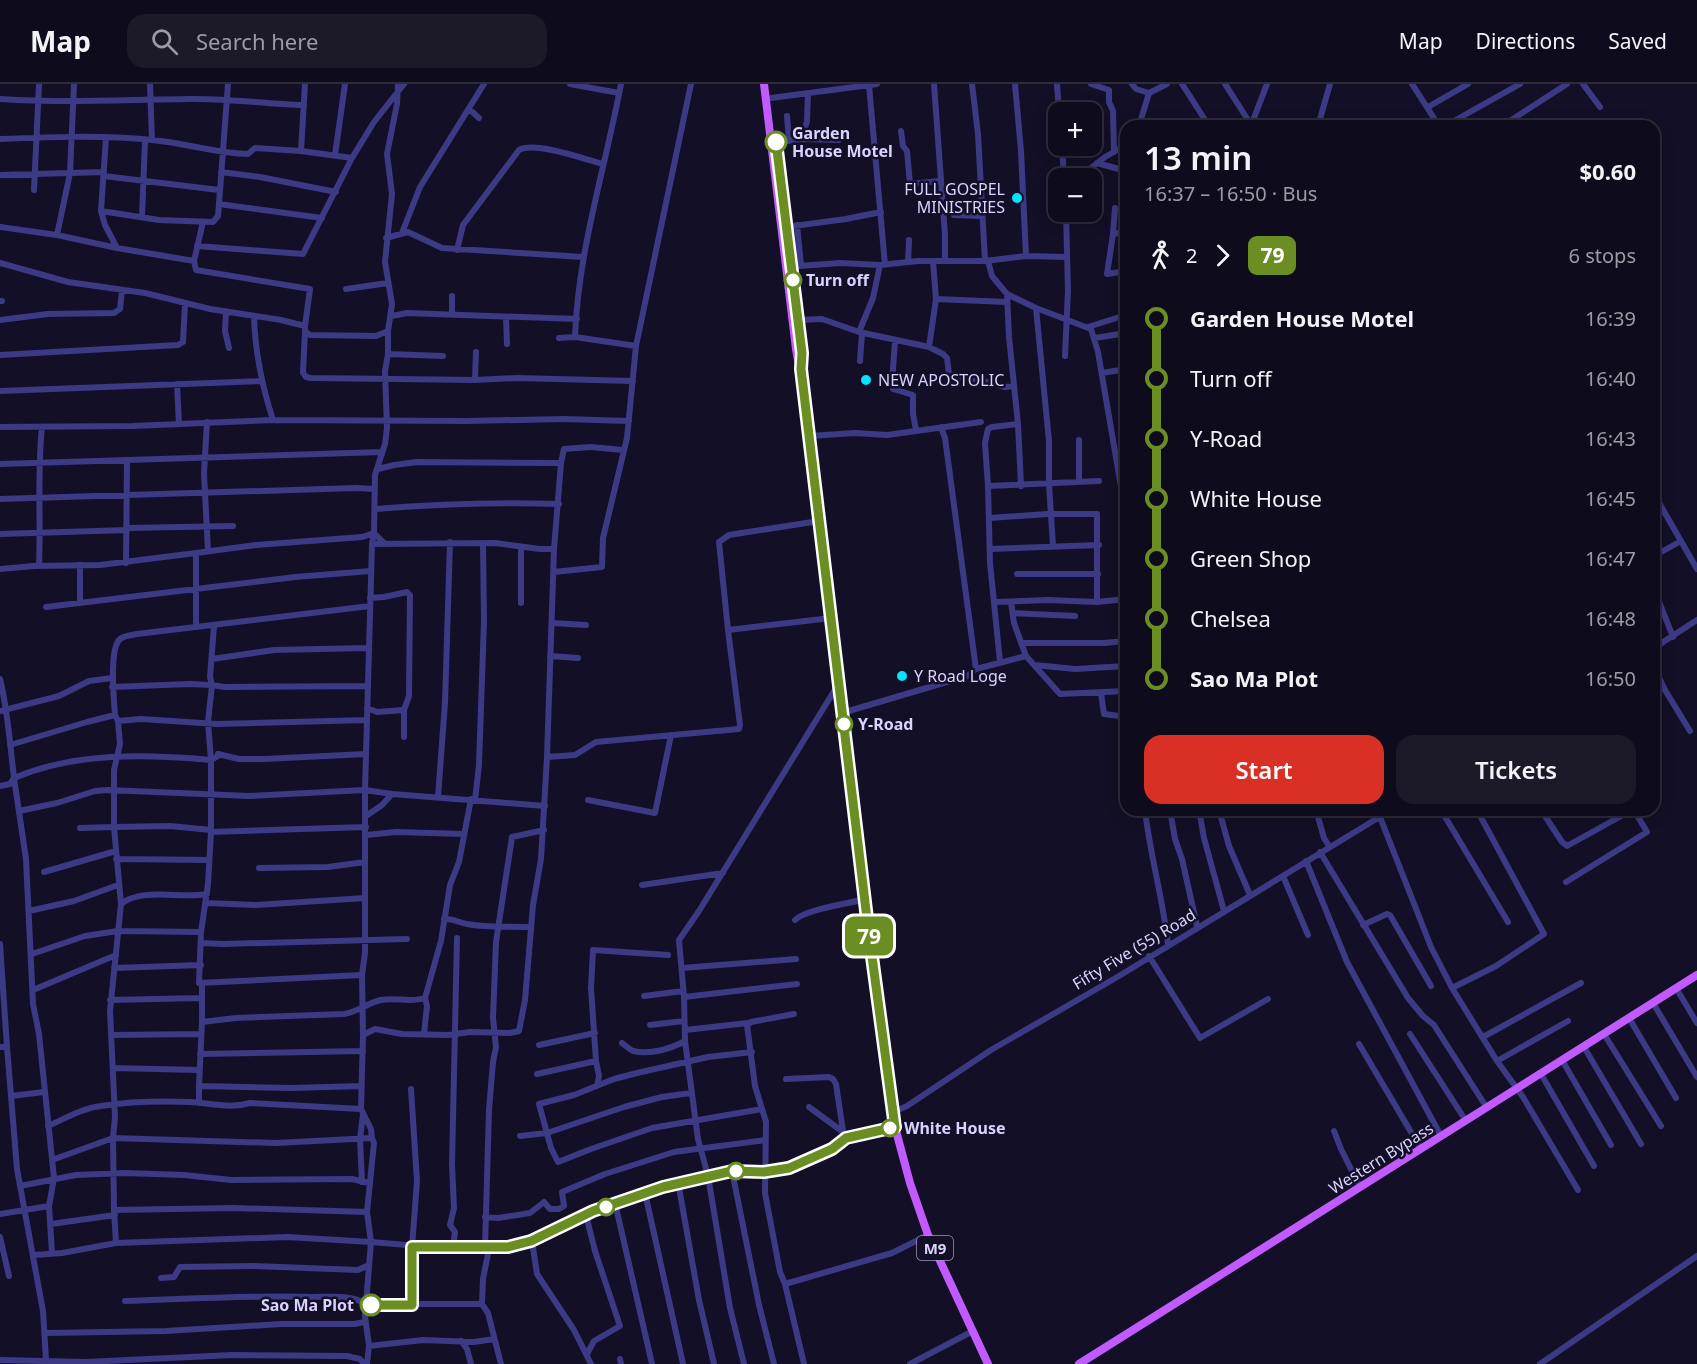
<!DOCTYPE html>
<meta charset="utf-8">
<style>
body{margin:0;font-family:"Noto Sans",sans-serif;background:#1c1929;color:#f1f3f6;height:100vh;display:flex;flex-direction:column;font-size:22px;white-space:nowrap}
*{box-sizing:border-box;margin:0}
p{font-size:20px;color:#9b9ba3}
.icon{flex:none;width:33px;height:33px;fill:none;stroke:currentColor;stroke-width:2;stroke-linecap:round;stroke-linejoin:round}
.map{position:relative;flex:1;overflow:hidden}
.panel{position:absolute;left:1120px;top:36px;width:540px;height:696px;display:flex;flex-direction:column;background:#0e0b1c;border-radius:18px;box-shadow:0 3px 15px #0003,0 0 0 2px #2e2b3b}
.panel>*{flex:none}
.badge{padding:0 12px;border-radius:9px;font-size:21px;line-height:39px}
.controls{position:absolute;left:1048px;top:18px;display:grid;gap:12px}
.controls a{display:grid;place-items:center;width:54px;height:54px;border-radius:12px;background:#0e0b1c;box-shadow:0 3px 15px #0003,0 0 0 2px #2e2b3b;font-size:30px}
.map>.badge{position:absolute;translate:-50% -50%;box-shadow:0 0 0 3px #fff}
.legs{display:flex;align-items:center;gap:9px;height:66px;padding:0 24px;font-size:20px}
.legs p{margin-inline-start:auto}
.overview{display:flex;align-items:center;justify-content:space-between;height:102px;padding:0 24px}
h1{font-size:33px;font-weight:600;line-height:45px}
.primary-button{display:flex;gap:12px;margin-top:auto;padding:12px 24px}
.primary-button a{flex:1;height:69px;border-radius:18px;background:#d93025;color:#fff;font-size:24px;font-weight:600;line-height:69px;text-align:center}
.primary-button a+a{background:#1c1929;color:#f1f3f6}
ul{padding:0 24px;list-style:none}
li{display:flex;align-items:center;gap:21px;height:60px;font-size:22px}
li i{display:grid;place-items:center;width:9px;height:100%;margin:0 8px;background:currentColor}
li i::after{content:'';width:15px;height:15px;margin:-8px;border:4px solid;border-radius:50%;background:#0e0b1c}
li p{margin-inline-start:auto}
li:first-child i{background:linear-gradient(#0000 50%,currentColor 0)}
li:last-child i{background:linear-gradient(currentColor 50%,#0000 0)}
header{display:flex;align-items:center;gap:36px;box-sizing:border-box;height:84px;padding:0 30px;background:#0e0b1c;border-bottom:2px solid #2e2b3b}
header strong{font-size:28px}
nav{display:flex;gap:33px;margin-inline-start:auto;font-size:21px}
.search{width:420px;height:54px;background:#1c1929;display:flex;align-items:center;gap:15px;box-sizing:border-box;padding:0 21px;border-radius:18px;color:#9b9ba3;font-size:22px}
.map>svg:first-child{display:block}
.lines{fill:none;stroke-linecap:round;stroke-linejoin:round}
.minor{stroke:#3d3a85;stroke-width:6}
.major{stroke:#c25bff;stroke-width:8}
.line-1-casing{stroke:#fff;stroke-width:14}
.line-1{stroke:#6b8e23;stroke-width:9}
.stop-1-dot{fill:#fff;stroke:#6b8e23;stroke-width:3}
.poi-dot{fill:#00e5ff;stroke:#130f26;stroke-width:2}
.labels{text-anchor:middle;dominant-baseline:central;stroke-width:5;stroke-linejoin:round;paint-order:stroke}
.shield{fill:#130f26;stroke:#9e99be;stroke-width:1.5}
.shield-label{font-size:15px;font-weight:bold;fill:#d9d4ff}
.stop-label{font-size:16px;font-weight:bold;fill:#d9d4ff;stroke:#130f26;text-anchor:start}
.poi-label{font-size:16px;fill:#d9d4ff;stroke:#130f26;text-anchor:start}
.street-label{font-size:16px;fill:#d9d4ff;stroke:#130f26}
</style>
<header>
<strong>Map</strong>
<div class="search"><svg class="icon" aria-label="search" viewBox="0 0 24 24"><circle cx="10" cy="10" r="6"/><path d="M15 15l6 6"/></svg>Search here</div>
<nav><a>Map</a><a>Directions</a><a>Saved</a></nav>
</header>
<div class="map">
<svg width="1697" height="1280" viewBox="0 0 1697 1280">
<rect width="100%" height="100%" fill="#130f26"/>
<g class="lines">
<path class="minor" d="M150 0 152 56
M570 0 619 9
M934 0 945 151V177
M972 0 978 50 985 177 1026 172 1066 173
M1015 0 1021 67 1026 172
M1057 0 1059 28
M1091 0 1109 6V18L1113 27 1114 68
M1132 0 1136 5 1149 9
M1182 0 1209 42
M1225 0 1248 36 1252 39 1267 0
M1412 0 1439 42
M1583 0 1600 23
M869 1 885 181
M771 14 877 0
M0 15C63 19 126 16 189 15 226 14 265 20 304 21
M1428 23 1468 0
M469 25 479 34
M787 32 789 57
M1139 42 1149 9 1167 0
M1318 42 1330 0
M1445 42 1520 0
M1502 42 1567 0
M901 47 903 62 907 67 910 100 940 97
M106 54 101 127 105 141 117 164
M0 55C50 53 102 51 152 56 185 59 215 69 248 70L255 64 301 67 352 74
M802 55 807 37 808 9
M772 59 802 55 839 56
M1062 62 1064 94
M301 67 305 0
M335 71 345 0
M1097 79 1126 87
M221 88 260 93 336 108
M0 91 104 88
M104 92 219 106
M1078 94 1105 73 1126 61
M34 106 39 0
M219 120 322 134
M101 127 159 136 213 138 218 132 219 120 228 0
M954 131 982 132
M142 133 145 56
M203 138 194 177 196 186 310 205 305 242
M797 141 801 181
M0 143 57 151 117 164 194 177
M786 143 846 135 881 128
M1126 148 1113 150 1107 190 1126 187
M402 149 420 103 484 0
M1113 150 1115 124
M57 151 70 89 74 0
M386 154 408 148 442 164 583 173
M197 162 303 170 352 74 374 38 404 0
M457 166 463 141 519 66C535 57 584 75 603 80
M988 177 992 192 1007 210 1036 224 1091 245 1098 268 1126 432
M908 178 909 156
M0 179 68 198 145 209 210 225 281 236 305 242V247L310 251 376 252 388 247
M786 183 840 179 880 181 918 177H985
M346 205 388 199
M1007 210 1009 253 1018 340 1021 402
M936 215 1007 218
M0 217H2
M1036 224 1049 357V400L1053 462
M226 228 225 247 229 264
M452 230V212
M254 232C255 268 262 302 273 336
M392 232 407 229 577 235
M506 233 507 260
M0 236 48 230 114 229 120 225 122 206
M798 236 822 235 859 248 929 263 943 270 947 274 949 290 951 293 980 296 1005 303 1014 302
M1088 243 1126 231
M305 247 303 289 306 293 311 294 475 296 517 294 633 297
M859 248 873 214 880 181
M575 253C578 167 605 85 621 0
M559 254 575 253 636 262
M1095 254 1126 249
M895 257 893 285V305L913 311V330L916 346
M929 263 936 215 933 177
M388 270 443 272
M0 271 178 261 183 258 185 220
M1065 272 1068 207 1066 128
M860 277 862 249
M1102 289 1126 285
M475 296 476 268
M177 300 179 340
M0 307 262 297
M207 338 204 389 208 467
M0 343 133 342 273 336 466 337 563 335 629 337
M941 343 945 354 976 585
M809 352 855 349 887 351 981 338
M1079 356V397
M0 380 382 368
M378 385 394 381 417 378 561 379
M988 402 985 359 988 345 992 343 1018 340
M1654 410 1697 485
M0 415 356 404 374 405
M375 425C436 420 497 418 559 420
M989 434 1047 430H1097V518
M127 444 233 442
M0 450 127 446
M372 460 495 459 540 465H554L561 379 564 365 591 363 623 366
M990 465 1099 461
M1654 472 1681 457
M126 479 127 377
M39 482C41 435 37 389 42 343
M0 485 34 482 100 481 196 469
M554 488 602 483 603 454 627 354 636 262 691 0
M1017 490H1098
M1654 505 1673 553
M995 518 1048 516 1097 518 1126 515
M1011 518 1014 539 1026 572
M80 519V481
M521 519V463
M46 523 295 493 371 487
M1013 529 1075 532
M552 539 586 541
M196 542V469L256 461 362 453 374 449 384 459
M728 546 719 458 729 451 819 437
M1021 559H1104L1126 557
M1654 564 1697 536
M550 572 578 574
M212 575 274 566 368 564
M1000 578 990 479 988 402 1099 397
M1035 581 1075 585 1126 582
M1654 583 1665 606 1690 647
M0 595C8 627 10 661 14 694 75 668 146 670 211 676L208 638 212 601 225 603 368 602
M112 603 190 600 212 601 210 593 214 542
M1101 609 1104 630 1126 633
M367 624 377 628 404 626 409 612 410 511 407 508 384 513 370 514
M404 626V653
M0 627 59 612 89 597 112 594
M842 629 967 592 976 585 1026 572 1060 610 1126 607
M115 631 118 637 141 635 217 640 367 636
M118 637 120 660 114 686V743L170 742 211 746
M10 661 87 638 115 631C114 616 109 568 119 556 122 552 132 551 137 550L370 522
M218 670 239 675H264L366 670
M220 671 211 676V748L208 800 201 848 199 899 362 891
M547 673 554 465
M0 702 10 700 14 694 26 775 33 920 39 950 54 1094 49 1122 52 1169
M438 713 445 619 450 458
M475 716 479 681 484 537 483 459
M588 716 655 729 671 651
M1145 726C1150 771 1163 815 1168 860
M1170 726 1175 755 1182 775 1197 842
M1199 726 1204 754 1224 827
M1219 726 1229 762 1250 811
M1316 726 1324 754 1329 762
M1441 726 1508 838
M1541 726 1562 758 1567 762 1632 726
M19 727 57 719 95 707 108 706 249 712 365 706 392 710 545 722
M366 732 382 721 392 710
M1380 733 1431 863 1452 904 1496 882 1544 850 1477 726
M80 744 114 743 121 820
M211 748 366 743
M366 751 396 748 464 750
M1320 768 1408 914 1423 932 1434 941 1487 1024
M116 775 209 776
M1306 777 1347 878 1441 1052
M259 784 328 783 365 778
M44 788 116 767
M1283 792 1308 851
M1566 798 1647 748 1634 726
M642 801 723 789
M206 819 256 821 365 814
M29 827 74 817 118 801
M444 835C453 834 459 839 467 840 488 844 510 842 531 843
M795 836C806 825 848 820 865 815
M1363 841 1387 830 1390 831 1431 902
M201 859 223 860 407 855
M0 860 7 963
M32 870 85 852 118 847 201 848
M1149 872 1200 954 1268 915
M114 884 201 881
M682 884 796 875
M202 900V938L236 934 344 930C358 928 367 919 381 916 395 913 410 919 425 914L441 857 450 801 459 778 471 715
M1452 904 1497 977 1523 1013 1578 1106
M1676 904 1697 939
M33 906 116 871
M644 912 683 907
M684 913 797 900
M110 916 201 914
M1653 919 1697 993
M1629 934 1676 1014
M202 938 199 1002 291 1004 362 1002
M650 941 684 937
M685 946 748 939
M424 950 427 922 425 914
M1410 950 1466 1037
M1604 950 1661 1042
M112 951 201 950
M363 951 375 945 402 950 448 951 470 948 510 949 519 947 525 916 533 821 541 775 547 673 575 671 596 658 739 645 740 641 728 546 831 534
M1483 953 1581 899
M622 959C625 961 630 966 633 967 650 971 670 965 685 957
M1359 960 1421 1065
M539 961 595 949
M0 963H7L17 1085 43 1227 46 1276
M1584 963 1641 1060
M752 968 708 973 637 989 614 995 574 1011 539 1020 551 1064 558 1078 591 1065 652 1044 762 1025
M200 970 363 967
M1562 976 1611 1061
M596 977 591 904 593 866 668 871
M1497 977 1568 937
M113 984 199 986
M537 990 596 977 599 992 597 1002
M1541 990 1594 1082
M786 995 829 993 833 995 836 1000 843 1047
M411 1005 417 1097 412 1163V1221
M11 1012 44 1008
M199 1019V1002
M809 1023 843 1048
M893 1028 907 1022 991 966 1119 892 1391 726
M48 1042C64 1035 83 1024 101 1022 127 1018 163 1017 190 1018 210 1019 229 1025 250 1019L361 1025
M1334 1047 1341 1065 1360 1103
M520 1052 547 1049 624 1023 662 1013 691 1009
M52 1076 113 1054 276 1059 372 1054
M732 1087 759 1221 774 1280
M362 1098 360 1055 363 1030
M678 1098 699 1216 714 1280
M20 1102 76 1091 125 1089 184 1091 231 1096 352 1095 369 1099
M645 1109 683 1280
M615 1119 652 1280
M114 1126 113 1054 115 1033 110 927 121 820C142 803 181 815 207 810
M367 1128 234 1124 114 1126 116 1159 287 1153 371 1158 367 1128 374 1059 372 1054 371 1045 361 1025 363 951 362 891 365 869V706L372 460 374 449 375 391 385 360 387 344 385 287 388 270V247L392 220 385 178 392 110 387 70 397 20 398 0
M0 1130 49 1122
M586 1131 595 1167 620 1242 594 1257 587 1270
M485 1133 498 1134 530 1129 544 1118 550 1125H559L564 1122 562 1108 605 1090 674 1068 766 1056
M51 1140 115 1131
M0 1153 9 1192
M532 1157 537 1190 574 1246 591 1280
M453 1163 455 1148 450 1141 454 1124 452 1081 457 854
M34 1171 62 1169 116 1159
M161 1194 174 1193 180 1183 253 1182 358 1186 369 1181
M785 1200 780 1188 765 1109 766 1038 755 1002 747 941 751 938 794 930
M125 1217C187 1215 249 1211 311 1213 328 1213 351 1210 366 1220H482
M45 1249 166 1247 281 1240H354L365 1238
M461 1257 467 1265 471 1280
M369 1262 423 1256 474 1258 494 1255
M620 1275 621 1280
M0 1276 86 1278 232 1271 347 1272 360 1275 364 1280
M367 1280 369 1262 365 1232 371 1158 431 1163H508L532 1157 593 1127 663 1103 732 1087 764 1088 789 1084 833 1065 846 1054 895 1043
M501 1280 488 1229 482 1220 483 1195 488 1170 485 1163 489 1026 493 978 496 963 493 934 496 858 512 753 544 746
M744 1280 730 1224 708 1092 698 1055 685 957 684 913 679 856 699 827 839 599
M804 1280 785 1200 892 1169 928 1151
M910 1280 973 1247
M1540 1280 1697 1172"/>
<path class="major" d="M764 0 796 265 805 317 868 843 895 1043 910 1099 928 1151 988 1280
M776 60 782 111
M796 221 802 274
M1079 1280 1697 891"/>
</g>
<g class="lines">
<defs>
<path id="line-1" d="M371 1221H412V1163H508L531 1157 593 1127 663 1103 732 1087 764 1088 789 1084 832 1065 846 1054 895 1043 868 843 801 285 802 269 776 58"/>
</defs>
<use href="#line-1" class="line-1-casing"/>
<use href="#line-1" class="line-1"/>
</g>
<g class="stop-1-dot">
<circle cx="776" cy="58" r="10"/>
<circle cx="793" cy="196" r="8"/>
<circle cx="844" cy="640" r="8"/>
<circle cx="890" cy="1044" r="8"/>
<circle cx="736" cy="1087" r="8"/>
<circle cx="606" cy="1123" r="8"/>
<circle cx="371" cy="1221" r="10"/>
</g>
<g class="poi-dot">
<circle cx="1017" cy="114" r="6"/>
<circle cx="866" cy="296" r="6"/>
<circle cx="902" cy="592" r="6"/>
</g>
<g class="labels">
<rect class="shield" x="917" y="1152" width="36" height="24" rx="4.5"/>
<g class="shield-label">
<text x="935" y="1164">M9</text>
</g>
<g class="stop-label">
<text x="792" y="49">Garden<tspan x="792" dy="18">House Motel</tspan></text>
<text x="806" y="196">Turn off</text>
<text x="858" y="640">Y-Road</text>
<text x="904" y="1044">White House</text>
<text x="354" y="1221" text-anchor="end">Sao Ma Plot</text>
</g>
<g class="poi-label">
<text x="1005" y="105" text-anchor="end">FULL GOSPEL<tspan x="1005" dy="18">MINISTRIES</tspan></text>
<text x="878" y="296">NEW APOSTOLIC</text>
<text x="914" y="592">Y Road Loge</text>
</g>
<g class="street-label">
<text transform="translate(1134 865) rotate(-31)">Fifty Five (55) Road</text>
<text transform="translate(1381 1074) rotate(-32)">Western Bypass</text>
</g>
</g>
</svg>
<div class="controls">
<a>+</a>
<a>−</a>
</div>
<b class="badge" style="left:869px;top:852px;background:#6b8e23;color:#fff">79</b>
<section class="panel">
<div class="overview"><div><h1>13 min</h1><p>16:37 – 16:50 · Bus</p></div><b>$0.60</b></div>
<div class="legs"><svg class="icon" aria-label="walk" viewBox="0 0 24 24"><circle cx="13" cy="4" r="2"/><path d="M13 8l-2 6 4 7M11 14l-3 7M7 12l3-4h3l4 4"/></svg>2<svg class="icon" aria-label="forward" viewBox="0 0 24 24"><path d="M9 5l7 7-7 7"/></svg><b class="badge" style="background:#6b8e23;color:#fff">79</b><p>6 stops</p></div>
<ul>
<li><i style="color:#6b8e23"></i><b>Garden House Motel</b><p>16:39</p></li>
<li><i style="color:#6b8e23"></i><span>Turn off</span><p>16:40</p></li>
<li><i style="color:#6b8e23"></i><span>Y-Road</span><p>16:43</p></li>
<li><i style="color:#6b8e23"></i><span>White House</span><p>16:45</p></li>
<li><i style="color:#6b8e23"></i><span>Green Shop</span><p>16:47</p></li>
<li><i style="color:#6b8e23"></i><span>Chelsea</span><p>16:48</p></li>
<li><i style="color:#6b8e23"></i><b>Sao Ma Plot</b><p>16:50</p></li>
</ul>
<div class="primary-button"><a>Start</a><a>Tickets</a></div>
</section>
</div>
